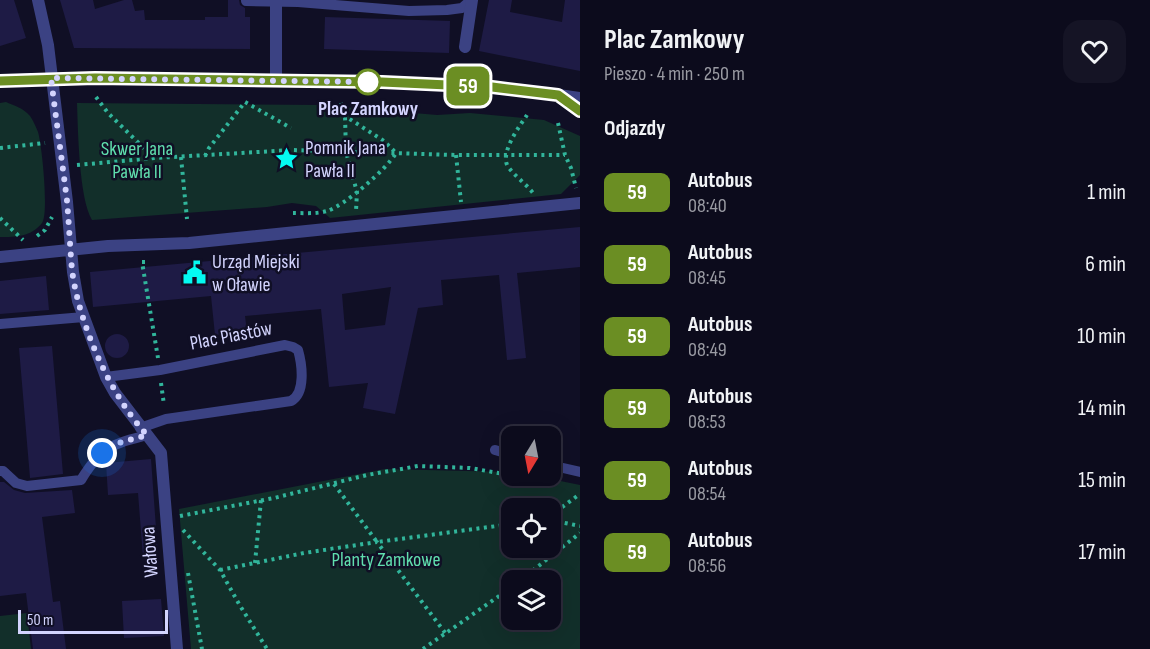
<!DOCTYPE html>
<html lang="pl">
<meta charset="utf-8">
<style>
body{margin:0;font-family:"Sofia Sans Condensed",sans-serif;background:#151425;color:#f1f3f6;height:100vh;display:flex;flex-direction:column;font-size:22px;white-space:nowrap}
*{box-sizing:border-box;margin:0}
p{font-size:20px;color:#9a9ba3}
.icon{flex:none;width:33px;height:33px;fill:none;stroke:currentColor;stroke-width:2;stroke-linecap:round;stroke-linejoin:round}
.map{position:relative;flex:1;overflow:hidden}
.details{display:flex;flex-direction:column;background:#0c0b1c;width:570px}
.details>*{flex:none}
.badge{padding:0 12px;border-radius:9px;font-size:21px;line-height:39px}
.needle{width:39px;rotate:190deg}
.fabs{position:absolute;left:501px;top:426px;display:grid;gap:12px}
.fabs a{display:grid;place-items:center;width:60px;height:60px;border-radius:12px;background:#0c0b1c;box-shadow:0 6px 24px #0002,0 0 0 2px #2c2b3b;font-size:30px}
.scale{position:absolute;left:18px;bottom:15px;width:150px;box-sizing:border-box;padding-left:6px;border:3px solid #d3d4fe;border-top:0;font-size:16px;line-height:21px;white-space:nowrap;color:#d3d4fe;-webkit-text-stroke:4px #100f25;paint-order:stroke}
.you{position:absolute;width:30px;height:30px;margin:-15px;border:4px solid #fff;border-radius:50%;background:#1a73e8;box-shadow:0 0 0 9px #1a73e833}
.map>.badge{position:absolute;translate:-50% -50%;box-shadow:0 0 0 3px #fff}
h2{padding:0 24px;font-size:22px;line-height:54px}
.round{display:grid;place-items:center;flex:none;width:63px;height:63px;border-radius:18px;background:#151425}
.headline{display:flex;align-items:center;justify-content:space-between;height:102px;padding:0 24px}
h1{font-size:28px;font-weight:700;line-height:45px}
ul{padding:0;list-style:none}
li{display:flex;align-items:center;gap:18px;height:72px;padding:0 24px}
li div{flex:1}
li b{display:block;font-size:22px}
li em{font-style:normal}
li .badge{min-width:66px;font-weight:700;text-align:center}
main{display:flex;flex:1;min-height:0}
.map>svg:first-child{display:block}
.green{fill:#122f2a;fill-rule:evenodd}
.building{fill:#1e1b45;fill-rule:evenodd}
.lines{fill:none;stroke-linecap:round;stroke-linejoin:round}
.path{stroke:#31b59b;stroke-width:4;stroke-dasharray:3 4.5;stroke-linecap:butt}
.service{stroke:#3b4283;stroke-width:10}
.minor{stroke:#3b4283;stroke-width:12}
.tertiary{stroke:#3b4283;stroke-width:12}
.line-casing{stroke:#fff;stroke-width:14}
.line{stroke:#6b8e23;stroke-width:9}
.walk{stroke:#d3d4fe;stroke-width:6;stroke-dasharray:0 10.8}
.stop-dot{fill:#fff;stroke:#6b8e23;stroke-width:3}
.labels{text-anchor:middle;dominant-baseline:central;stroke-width:5;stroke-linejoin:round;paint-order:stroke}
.stop-label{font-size:20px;font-weight:bold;fill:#d3d4fe;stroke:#100f25}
.poi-label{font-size:20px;fill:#d3d4fe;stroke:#100f25;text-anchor:start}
.park-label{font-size:20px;fill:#60deae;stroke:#100f25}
.street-label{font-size:20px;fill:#d3d4fe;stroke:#100f25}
</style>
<main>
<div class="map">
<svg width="580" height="649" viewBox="0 0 580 649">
<rect width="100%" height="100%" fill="#100f25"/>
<path class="green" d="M6 102C15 106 23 108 30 116 33 120 36 127 38 132 42 145 49 214 42 223 31 237 16 237 0 237V103Z
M77 103 320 105 437 115 470 113 544 120 580 136V175L561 194 330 218 316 206 292 203 267 207 92 220C79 198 78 131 77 103Z
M385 469 511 472 512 476H536L580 485V649H191L179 509ZM550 508V548H512V508ZM550 580V620H512V580Z
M27 613 31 649H0V616Z"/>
<path class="building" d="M0 0H14L26 38 0 46Z
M60 0H93L95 9 124 0H132L135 11 144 10 145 20H205V17H228V0H239L240 5 245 8V17H250V49L74 48Z
M489 0H512L510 12 562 22 565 0H580V71L479 51Z
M325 17 450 21 449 53 324 49Z
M580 227V267L517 273 526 358 507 360 499 275 441 280 443 305 418 308 395 414 363 408 368 383 329 387 321 309 245 316 247 332 215 335 211 296 93 307 90 272ZM391 287 385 325 345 330 342 294Z
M46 276 49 310 0 314V281Z
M105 346a12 12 0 1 1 24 0a12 12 0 1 1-24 0Z
M52 346 63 474 30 478 19 348Z
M151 459 158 556 143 557 138 493 108 495 106 463Z
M0 482H4L14 490 25 493 72 490 75 513 42 517 53 602 60 601 66 649H33L26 593 0 596Z
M161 599 164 636 124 638 122 601Z"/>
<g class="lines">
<path class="path" d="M96 97 108 113 154 158
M341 103 345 116 346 152 357 192 356 211
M527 115C519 127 498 155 509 168 516 177 526 184 533 193
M558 123 565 155 571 168 576 188
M0 148 45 143
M456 155 461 202
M205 156 209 148 245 102 291 128
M181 157 187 219
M77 165 155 158 292 150 456 155H565
M293 213C303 213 317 214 327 211 344 206 387 169 396 153L384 141 345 116
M0 218 23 240
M37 236 45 230 52 217
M145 262H142L158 358
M161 383 164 405
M334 484 377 542 512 524
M180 516 274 498 367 475 418 466 470 468 550 482
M550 516 580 494
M550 520 580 526
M183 530 220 570 239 604 267 649
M255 563 261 500
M220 570 304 553 377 542 446 634
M188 573 202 649
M521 580 580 533
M423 649 512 587"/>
<path class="service" d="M246 1 298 2 409 11 447 10 462 8 471 0
M0 324 84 317
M106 377 160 370 285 345 293 347 298 350C302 364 306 393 291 401L166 419 140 428
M495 450 512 455
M550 465 580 472
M0 471H3L16 483 27 486 81 480C102 446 110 445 147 435"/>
<path class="minor" d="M38 0 48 45 67 202 73 272 78 301 106 377 115 393 161 453 177 649
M276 0V80
M465 47 472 0
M0 257 108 246 189 243 580 203"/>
<path class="tertiary" d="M0 81C89 76 178 79 268 80 372 82 477 82 580 98
M562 98 580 111"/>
</g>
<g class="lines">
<defs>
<path id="line" d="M0 81 95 78 382 82 492 87 558 95 580 111"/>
</defs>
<use href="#line" class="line-casing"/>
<use href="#line" class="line"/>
<path class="walk" d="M102 453 112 445 147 435C110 395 79 324 72 270 70 247 69 224 67 201 62 160 56 119 51 78L368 82"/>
</g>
<defs>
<symbol id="sight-bare" viewBox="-9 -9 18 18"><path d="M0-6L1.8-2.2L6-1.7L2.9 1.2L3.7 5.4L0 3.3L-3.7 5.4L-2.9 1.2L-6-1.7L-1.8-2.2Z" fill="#04faf2" stroke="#100f25" stroke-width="2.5" paint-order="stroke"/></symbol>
<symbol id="civic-bare" viewBox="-9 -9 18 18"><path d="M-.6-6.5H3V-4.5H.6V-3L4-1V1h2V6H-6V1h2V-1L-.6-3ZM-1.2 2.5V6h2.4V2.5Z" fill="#04faf2" stroke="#100f25" stroke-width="2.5" paint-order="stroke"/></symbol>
</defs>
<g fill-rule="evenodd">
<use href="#sight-bare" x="270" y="142" width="33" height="33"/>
<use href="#civic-bare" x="178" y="256" width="33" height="33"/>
</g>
<circle class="stop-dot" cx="368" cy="82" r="12"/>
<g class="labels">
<g class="stop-label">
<text x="368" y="109">Plac Zamkowy</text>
</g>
<g class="poi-label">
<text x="305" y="148">Pomnik Jana<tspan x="305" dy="23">Pawła II</tspan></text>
<text x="212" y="262">Urząd Miejski<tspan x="212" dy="23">w Oławie</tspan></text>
</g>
<g class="park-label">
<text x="137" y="149">Skwer Jana<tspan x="137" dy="23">Pawła II</tspan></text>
<text x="386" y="560">Planty Zamkowe</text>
</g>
<g class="street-label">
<text transform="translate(231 336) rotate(-11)">Plac Piastów</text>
<text transform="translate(150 552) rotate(-94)">Wałowa</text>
</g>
</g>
</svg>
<div class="fabs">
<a><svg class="needle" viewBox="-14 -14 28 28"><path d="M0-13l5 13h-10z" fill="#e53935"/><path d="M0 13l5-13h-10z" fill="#9a9ba3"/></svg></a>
<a><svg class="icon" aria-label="locate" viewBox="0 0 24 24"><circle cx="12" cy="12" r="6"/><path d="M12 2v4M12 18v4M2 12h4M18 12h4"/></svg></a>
<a><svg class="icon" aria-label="layers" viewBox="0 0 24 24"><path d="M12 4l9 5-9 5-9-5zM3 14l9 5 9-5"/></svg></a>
</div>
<div class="scale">50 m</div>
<div class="you" style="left:102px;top:453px"></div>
<b class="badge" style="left:468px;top:86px;background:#6b8e23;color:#fff">59</b>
</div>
<section class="details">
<div class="headline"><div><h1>Plac Zamkowy</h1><p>Pieszo · 4 min · 250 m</p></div><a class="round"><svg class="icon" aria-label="heart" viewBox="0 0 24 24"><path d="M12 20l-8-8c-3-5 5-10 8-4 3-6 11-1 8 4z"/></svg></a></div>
<h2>Odjazdy</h2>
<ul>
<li><span class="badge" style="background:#6b8e23;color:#fff">59</span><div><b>Autobus</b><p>08:40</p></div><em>1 min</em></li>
<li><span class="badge" style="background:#6b8e23;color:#fff">59</span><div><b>Autobus</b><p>08:45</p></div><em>6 min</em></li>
<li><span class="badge" style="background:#6b8e23;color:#fff">59</span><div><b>Autobus</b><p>08:49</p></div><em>10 min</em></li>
<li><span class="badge" style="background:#6b8e23;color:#fff">59</span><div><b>Autobus</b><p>08:53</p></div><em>14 min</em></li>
<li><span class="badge" style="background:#6b8e23;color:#fff">59</span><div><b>Autobus</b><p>08:54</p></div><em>15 min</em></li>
<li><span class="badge" style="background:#6b8e23;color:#fff">59</span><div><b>Autobus</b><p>08:56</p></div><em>17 min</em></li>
</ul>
</section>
</main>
